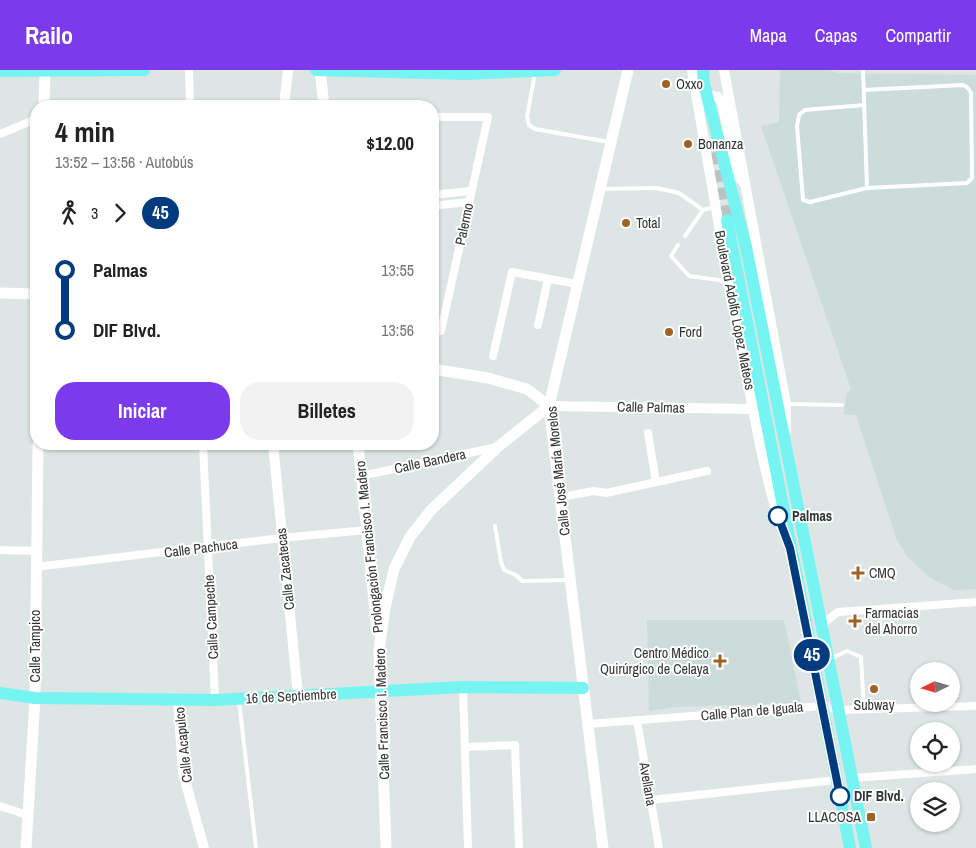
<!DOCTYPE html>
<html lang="es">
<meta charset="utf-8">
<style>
body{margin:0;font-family:"Archivo Narrow",sans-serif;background:#f2f2f2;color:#222;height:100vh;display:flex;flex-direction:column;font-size:19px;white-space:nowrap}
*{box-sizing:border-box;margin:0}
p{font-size:16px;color:#767676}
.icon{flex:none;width:28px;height:28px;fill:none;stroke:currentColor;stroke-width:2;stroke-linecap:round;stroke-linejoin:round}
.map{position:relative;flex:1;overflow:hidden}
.sheet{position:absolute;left:30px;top:30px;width:409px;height:350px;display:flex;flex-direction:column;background:#fff;border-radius:20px;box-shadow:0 1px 4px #0004}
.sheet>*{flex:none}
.badge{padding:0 10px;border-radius:16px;font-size:18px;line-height:32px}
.needle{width:32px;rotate:265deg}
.controls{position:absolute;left:910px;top:592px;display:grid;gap:10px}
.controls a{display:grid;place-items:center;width:50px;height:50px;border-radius:50%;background:#fff;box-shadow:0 1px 4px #0004;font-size:25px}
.map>.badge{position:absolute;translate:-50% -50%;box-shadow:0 0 0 2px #fff}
.legs{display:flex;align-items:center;gap:8px;height:55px;padding:0 25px;font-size:16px}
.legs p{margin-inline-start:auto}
.head{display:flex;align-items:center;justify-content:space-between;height:85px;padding:0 25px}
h1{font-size:28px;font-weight:700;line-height:38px}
.primary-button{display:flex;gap:10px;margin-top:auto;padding:10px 25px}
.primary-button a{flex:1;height:58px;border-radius:20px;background:#7c3aed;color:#fff;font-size:20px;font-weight:700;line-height:58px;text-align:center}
.primary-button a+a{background:#f2f2f2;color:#222}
ul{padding:0 25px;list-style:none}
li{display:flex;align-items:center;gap:18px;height:60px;font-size:19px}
li i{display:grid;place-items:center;width:8px;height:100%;margin:0 6px;background:currentColor}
li i::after{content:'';width:12px;height:12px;margin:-6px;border:4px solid;border-radius:50%;background:#fff}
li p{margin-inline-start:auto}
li:first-child i{background:linear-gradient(#0000 50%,currentColor 0)}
li:last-child i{background:linear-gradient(currentColor 50%,#0000 0)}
header{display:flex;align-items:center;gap:30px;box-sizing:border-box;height:70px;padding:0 25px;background:#7c3aed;color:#fff}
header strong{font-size:24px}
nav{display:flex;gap:28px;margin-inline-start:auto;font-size:18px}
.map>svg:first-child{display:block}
.built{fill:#cbdcdb}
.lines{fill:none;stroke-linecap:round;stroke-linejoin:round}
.primary-tunnel{stroke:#bbc2c2;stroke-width:12;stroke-dasharray:12 6;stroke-linecap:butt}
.service{stroke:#fff;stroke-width:4}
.minor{stroke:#fff;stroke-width:8}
.tertiary{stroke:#fff;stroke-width:10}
.secondary{stroke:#fff;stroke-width:11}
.primary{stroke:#75f4f1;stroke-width:12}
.line-1-casing{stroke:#fff;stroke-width:11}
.line-1{stroke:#003b80;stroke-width:8}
.poi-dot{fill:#9e6224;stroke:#fff;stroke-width:2}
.stop-1-dot{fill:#fff;stroke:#003b80;stroke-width:2.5}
.labels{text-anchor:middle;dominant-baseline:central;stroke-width:4;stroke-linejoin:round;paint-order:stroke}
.poi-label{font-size:14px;fill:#323535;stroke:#fff;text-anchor:start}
.street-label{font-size:14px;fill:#323535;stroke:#fff}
.stop-label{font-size:14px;font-weight:bold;fill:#323535;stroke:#fff;text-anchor:start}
</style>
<header>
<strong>Railo</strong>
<nav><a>Mapa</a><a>Capas</a><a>Compartir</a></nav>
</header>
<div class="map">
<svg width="976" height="778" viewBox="0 0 976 778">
<rect width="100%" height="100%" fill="#dde5e5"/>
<path class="built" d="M780 0H829L837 3 976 5V519L955 520 929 507 907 486 896 468 856 345H844L846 324 851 319 761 56 779 52Z
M647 550H784L801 633 675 637 649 641Z"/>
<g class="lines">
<path class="primary-tunnel" d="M717 82 727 150"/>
<path class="service" d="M863 0 867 118 810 132 803 130 797 56 799 45 805 40 864 35
M535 3 527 47 529 55 535 59 609 72
M864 20 963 15 968 18 971 23 972 108 967 113 867 118
M601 119 657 118 679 123 703 140
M685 166 703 140 715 137
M678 175 671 186 689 206 719 210 728 215
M787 334 842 335
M495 456 501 492 504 500 516 505 522 511 568 510
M832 588 847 581 861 587 864 640
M239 631 256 778"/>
<path class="minor" d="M189 0 190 36
M432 47H488L441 261 432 260
M0 64 36 49
M432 125 471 121
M432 136 468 132
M538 255 548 209
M493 286 512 202 577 214
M648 363 656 412
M203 374 215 630
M361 406 497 377
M561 427 594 421 606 423 707 401
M0 480 36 481
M35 497 281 468 367 460
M821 555 838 542 976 532
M463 617 468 778
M637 650 659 778
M588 654 822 636 839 640 976 636
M465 677 515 675 519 778
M853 708 976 699
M651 730 837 710
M0 736 27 745"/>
<path class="tertiary" d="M692 0C709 100 726 199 745 298 756 352 764 408 783 460
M724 0 786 334V360
M705 33 707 27 712 26 718 27 722 32 737 105 745 114
M284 36 288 0
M549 336 753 339
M273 374 298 625
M178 629 183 703 204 778"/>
<path class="secondary" d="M320 0 324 36
M44 36 45 0
M0 223 36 224
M432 299 488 308 527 319 549 336
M358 374 377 561
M26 778 35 628 38 374
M386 778 379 580 385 538 394 499 410 467 431 440 499 376 549 336
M603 778 549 336 628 0"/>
<path class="primary" d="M316 0 466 4 555 0
M703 0 704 14 746 177 866 778
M0 1 144 0
M727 150 850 778
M0 623 35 628 215 630 463 617 583 618"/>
</g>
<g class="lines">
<defs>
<path id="line-1" d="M778 446 790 478 840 726"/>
</defs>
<use href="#line-1" class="line-1-casing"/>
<use href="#line-1" class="line-1"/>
</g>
<g class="poi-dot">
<circle cx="666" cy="14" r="5"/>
<circle cx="688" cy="74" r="5"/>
<circle cx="626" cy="153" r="5"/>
<circle cx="669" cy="262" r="5"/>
<path d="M855.5 495.5h5v5h5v5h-5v5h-5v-5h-5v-5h5z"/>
<path d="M852.5 543.5h5v5h5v5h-5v5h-5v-5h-5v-5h5z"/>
<path d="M717.5 583.5h5v5h5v5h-5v5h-5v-5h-5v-5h5z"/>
<circle cx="874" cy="619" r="5"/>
<rect x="866" y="742" width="10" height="10" rx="2.5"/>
</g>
<g class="stop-1-dot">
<circle cx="778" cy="446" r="9"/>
<circle cx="840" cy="726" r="9"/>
</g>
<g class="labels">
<g class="poi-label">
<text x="676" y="14">Oxxo</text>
<text x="698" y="74">Bonanza</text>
<text x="636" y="153">Total</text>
<text x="679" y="262">Ford</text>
<text x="869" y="503">CMQ</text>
<text x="865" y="543">Farmacias<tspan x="865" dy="16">del Ahorro</tspan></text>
<text x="709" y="583" text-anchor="end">Centro Médico<tspan x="709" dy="16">Quirúrgico de Celaya</tspan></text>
<text x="874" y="635" text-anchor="middle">Subway</text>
<text x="861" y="747" text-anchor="end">LLACOSA</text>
</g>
<g class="street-label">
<text transform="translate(464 154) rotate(-78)">Palermo</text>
<text transform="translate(735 240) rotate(79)">Boulevard Adolfo López Mateos</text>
<text transform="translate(651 337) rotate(1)">Calle Palmas</text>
<text transform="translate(430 391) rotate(-12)">Calle Bandera</text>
<text transform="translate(558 401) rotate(-96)">Calle José María Morelos</text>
<text transform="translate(369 477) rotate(-96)">Prolongación Francisco I. Madero</text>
<text transform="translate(201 478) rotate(-7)">Calle Pachuca</text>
<text transform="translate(285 499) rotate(-96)">Calle Zacatecas</text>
<text transform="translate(211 547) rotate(-93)">Calle Campeche</text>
<text transform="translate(35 576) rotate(-90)">Calle Tampico</text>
<text transform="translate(291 626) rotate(-3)">16 de Septiembre</text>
<text transform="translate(752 641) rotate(-5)">Calle Plan de Iguala</text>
<text transform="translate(382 644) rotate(-92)">Calle Francisco I. Madero</text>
<text transform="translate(183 675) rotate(-96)">Calle Acapulco</text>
<text transform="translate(648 714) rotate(80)">Avellana</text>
</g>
<g class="stop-label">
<text x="792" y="446">Palmas</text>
<text x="854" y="726">DIF Blvd.</text>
</g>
</g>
</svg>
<div class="controls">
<a><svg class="needle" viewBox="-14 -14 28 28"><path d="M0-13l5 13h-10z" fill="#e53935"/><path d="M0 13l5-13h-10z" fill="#767676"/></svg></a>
<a><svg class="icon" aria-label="locate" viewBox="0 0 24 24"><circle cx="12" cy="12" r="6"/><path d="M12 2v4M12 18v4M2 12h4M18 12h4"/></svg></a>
<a><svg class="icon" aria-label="layers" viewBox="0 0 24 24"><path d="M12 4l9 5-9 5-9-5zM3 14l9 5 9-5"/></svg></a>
</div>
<b class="badge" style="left:812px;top:585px;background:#003b80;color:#fff">45</b>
<section class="sheet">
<div class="head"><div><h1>4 min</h1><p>13:52 – 13:56 · Autobús</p></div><b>$12.00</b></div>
<div class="legs"><svg class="icon" aria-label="walk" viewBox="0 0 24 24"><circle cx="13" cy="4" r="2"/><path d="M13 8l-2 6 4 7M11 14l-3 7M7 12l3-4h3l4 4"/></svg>3<svg class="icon" aria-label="forward" viewBox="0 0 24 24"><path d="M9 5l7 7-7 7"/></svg><b class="badge" style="background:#003b80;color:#fff">45</b></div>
<ul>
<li><i style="color:#003b80"></i><b>Palmas</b><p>13:55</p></li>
<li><i style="color:#003b80"></i><b>DIF Blvd.</b><p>13:56</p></li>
</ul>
<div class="primary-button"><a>Iniciar</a><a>Billetes</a></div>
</section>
</div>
